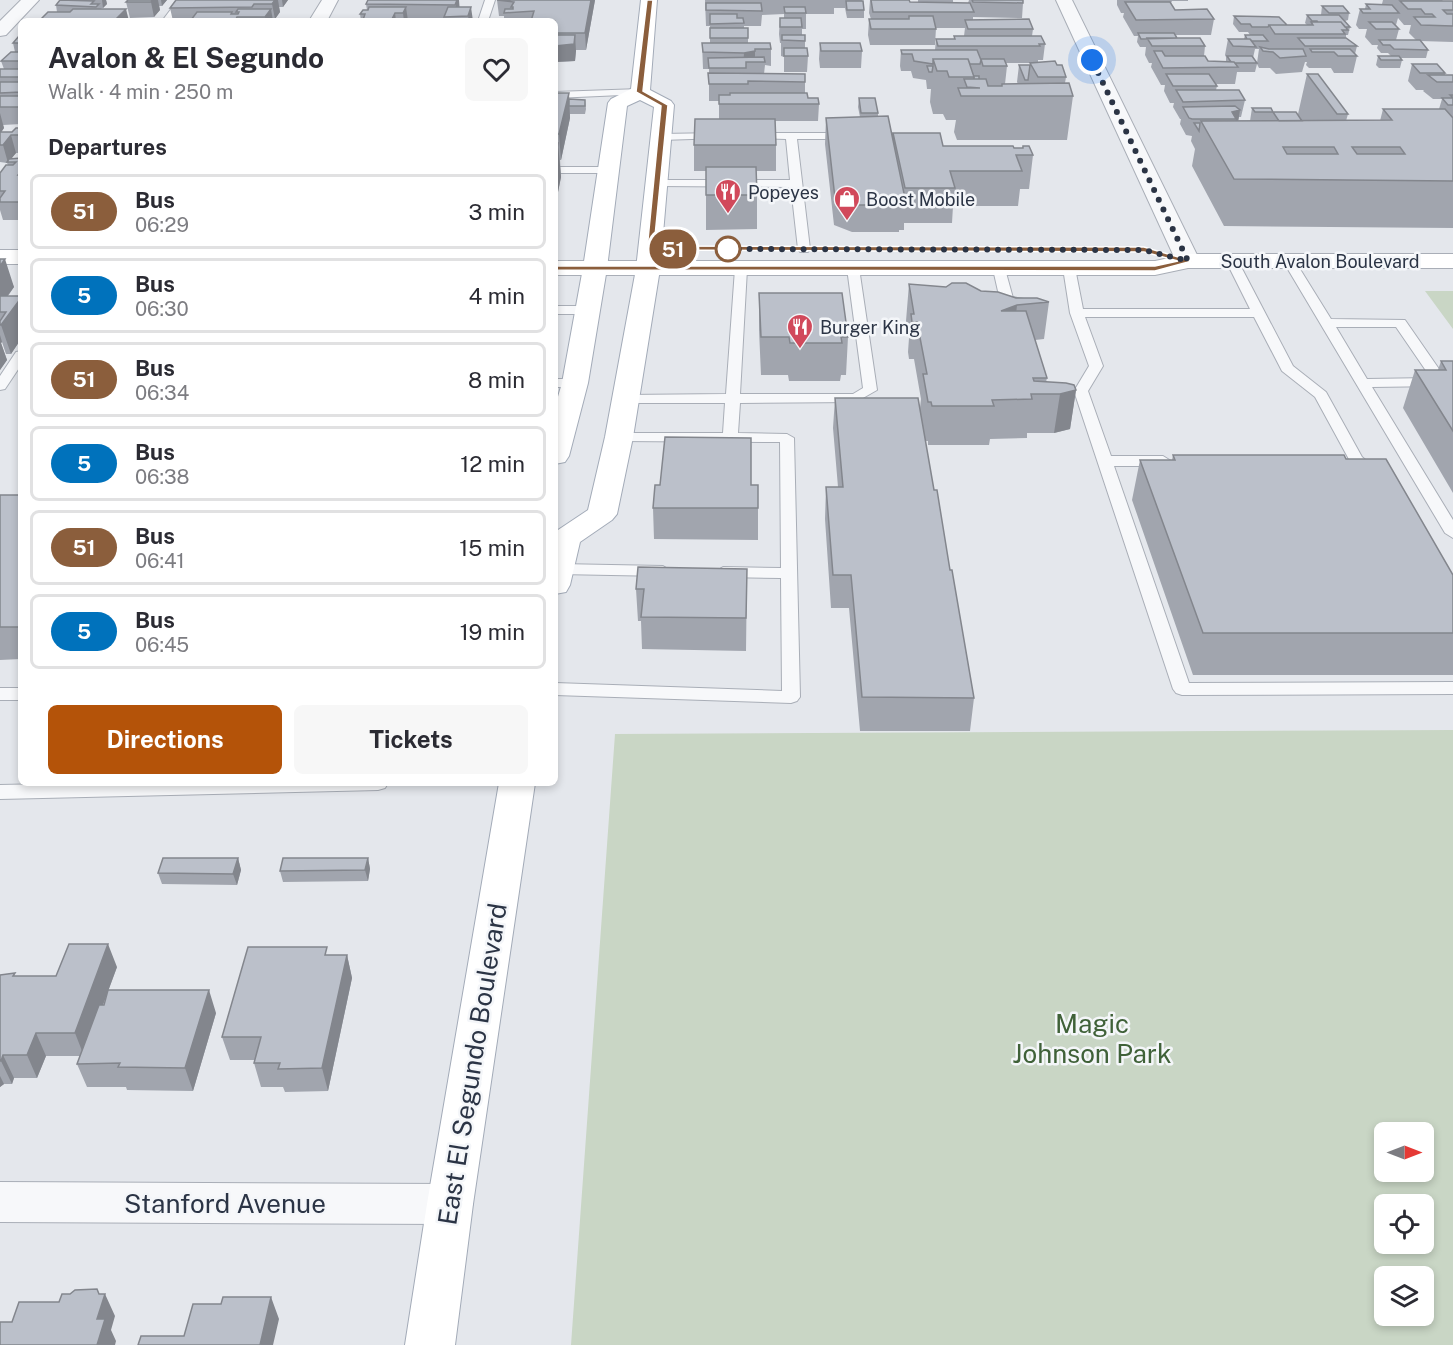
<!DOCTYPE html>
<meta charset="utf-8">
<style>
body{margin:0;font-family:"Public Sans",sans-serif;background:#f7f7f7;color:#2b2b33;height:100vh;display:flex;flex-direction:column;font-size:22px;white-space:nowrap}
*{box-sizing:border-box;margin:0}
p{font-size:20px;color:#7c7c81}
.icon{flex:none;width:33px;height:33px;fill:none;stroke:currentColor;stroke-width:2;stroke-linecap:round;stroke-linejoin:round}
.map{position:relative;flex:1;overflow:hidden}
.drawer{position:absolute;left:18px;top:18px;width:540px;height:768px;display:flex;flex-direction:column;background:#fff;border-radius:9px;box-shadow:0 3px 9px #0003}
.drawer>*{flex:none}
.badge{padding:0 12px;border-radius:20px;font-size:21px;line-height:39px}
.needle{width:39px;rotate:90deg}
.fabs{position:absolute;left:1374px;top:1122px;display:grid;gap:12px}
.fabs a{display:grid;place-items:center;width:60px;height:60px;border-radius:9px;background:#fff;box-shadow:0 3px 9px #0003;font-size:30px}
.you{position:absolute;width:30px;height:30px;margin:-15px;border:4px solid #fff;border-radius:50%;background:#1a73e8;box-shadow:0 0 0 9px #1a73e833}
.map>.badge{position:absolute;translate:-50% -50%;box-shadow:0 0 0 3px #fff}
h2{padding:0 30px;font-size:22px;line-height:54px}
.round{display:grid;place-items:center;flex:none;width:63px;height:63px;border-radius:9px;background:#f7f7f7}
.headline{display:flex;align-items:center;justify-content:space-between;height:102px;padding:0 30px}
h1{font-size:28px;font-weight:700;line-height:45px}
.cta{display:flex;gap:12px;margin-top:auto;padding:12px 30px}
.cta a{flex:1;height:69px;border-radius:9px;background:#b45309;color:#fff;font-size:24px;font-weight:700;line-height:69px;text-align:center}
.cta a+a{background:#f7f7f7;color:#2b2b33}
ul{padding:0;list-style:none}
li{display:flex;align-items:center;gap:18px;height:75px;margin:0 12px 9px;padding:0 18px;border:3px solid #e1e1e2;border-radius:9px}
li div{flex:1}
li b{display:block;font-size:22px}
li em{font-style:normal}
li .badge{min-width:66px;font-weight:700;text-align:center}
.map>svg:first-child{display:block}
.green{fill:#c9d6c5;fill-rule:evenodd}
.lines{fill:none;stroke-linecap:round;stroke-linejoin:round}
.lane-casing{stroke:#a9aeb7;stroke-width:2}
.street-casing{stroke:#a9aeb7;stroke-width:2}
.secondary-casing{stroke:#a9aeb7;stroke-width:2}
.primary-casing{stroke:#a3abb8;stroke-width:2}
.lane{fill:#f7f8fa;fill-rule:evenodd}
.street{fill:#f7f8fa;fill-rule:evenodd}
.secondary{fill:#fff;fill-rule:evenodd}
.primary{fill:#fff;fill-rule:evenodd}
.wall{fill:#a1a5ae;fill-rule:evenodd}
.shaded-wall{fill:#83868d}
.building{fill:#bbc0ca;stroke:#83868d;stroke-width:1.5;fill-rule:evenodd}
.line{fill:#8b5e3c;stroke:#fff;stroke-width:1.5}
.walk{stroke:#2b3445;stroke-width:6;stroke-dasharray:0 10.8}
.stop-dot{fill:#fff;stroke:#8b5e3c;stroke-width:3}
.labels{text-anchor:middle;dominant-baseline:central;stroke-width:5;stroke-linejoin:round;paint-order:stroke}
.far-poi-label{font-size:18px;fill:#2b3445;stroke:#f4f6f9;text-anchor:start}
.far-street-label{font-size:18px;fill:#2b3445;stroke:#f4f6f9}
.near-park-label{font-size:26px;fill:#3f6138;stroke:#f4f6f9}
.near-street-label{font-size:26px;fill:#2b3445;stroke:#f4f6f9}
</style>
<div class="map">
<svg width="1453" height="1345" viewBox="0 0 1453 1345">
<rect width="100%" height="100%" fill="#e4e7ec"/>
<path class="green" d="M1425 291H1453V329Z
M1453 730V1345H571L615 734ZM1384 1132H1424V1172H1384ZM1384 1204H1424V1244H1384ZM1384 1276H1424V1316H1384Z"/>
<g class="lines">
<defs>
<path id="lane" d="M178 0H188L172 21H162Z
M485 0H495L488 21H478Z
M640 89 644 90V94L555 98V92Z
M719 133 724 136 723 138 661 140 656 137 661 134Z
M753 133H849L854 136 849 139H797L810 249 808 252H800L798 249 791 187 657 186 651 183 657 180H790L786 139 749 138 748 136Z
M555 167H610L616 170 610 173H555Z
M1232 257 1238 261 1293 366 1326 392 1362 457 1383 475 1380 478H1370L1351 463 1315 397 1282 371 1254 317H1085L1103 366 1088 391 1111 456H1163L1171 461 1163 466H1114L1189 683 1453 682V694L1182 695 1176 693 1173 689 1074 391 1089 366 1070 313 1063 268 1069 264 1075 268 1083 309H1250L1226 261Z
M1289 257 1295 261 1331 319 1405 320 1448 382 1441 386 1372 387 1453 520V538L1445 533 1283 261ZM1336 327H1396L1431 378 1367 379Z
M853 264 859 268 877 390 856 402 740 403 738 433 787 434 794 438 800 697 797 701 791 703 555 695V683L782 691 781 578 723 577 715 572 723 567 781 568 780 442 619 441 612 437 619 433H723L725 403H626L619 399 626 395 726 394 735 269 741 265 747 269 740 394H853L863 388 847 268Z
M999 265 1005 269 1016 309 1014 312 1009 313 1002 309 993 269Z
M555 306H587L594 310 587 314H555Z
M21 351V365L5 389 0 390V376L16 352Z
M555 379H575L582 383 575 387H555Z
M559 564 663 566 671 571 663 576 559 574 555 573V565Z
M0 688H21V700H0Z
M92 783H388L385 788 378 790 0 799V785Z"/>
<path id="street" d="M21 0H39L6 35 0 36V21Z
M322 0H338L327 21H309Z
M1056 0H1072L1200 261 1196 266 1188 268 1180 266 1176 261Z
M0 1182 450 1184 466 1190 473 1204 466 1218 450 1224 0 1222Z"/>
<path id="secondary" d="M0 250H21V264H0Z
M1188 254H1453V268H1188L1155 275H555V261H1155Z"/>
<path id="primary" d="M641 0H657L650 90 671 101 674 105 660 269 633 437 617 514 612 520 580 542 570 585 566 592 555 594V532L588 510 605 437 636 269 654 107 640 100 627 106 607 268 588 383 569 456 565 462 555 464V407L562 383 583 268 608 103 611 99 631 89Z
M499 783H535L473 1204 455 1345H405L427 1204Z"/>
</defs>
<use href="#lane" class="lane-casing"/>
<use href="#street" class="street-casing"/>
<use href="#secondary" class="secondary-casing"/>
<use href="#primary" class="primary-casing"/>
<use href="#lane" class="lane"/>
<use href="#street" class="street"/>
<use href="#secondary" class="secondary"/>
<use href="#primary" class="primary"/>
</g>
<path class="wall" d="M60 0H106L107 4 103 8 100 9 129 21H42L41 19 57 12 56 5Z
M128 0H167L162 6H159L160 10 154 17 130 18 126 2Z
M176 0H288L283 7H279L280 12 275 19H272L273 21H173L170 8Z
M497 0H595L586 50H576L575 61 555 62V21H504V16H499Z
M705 0H862L864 10V18H847L845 8H834V14H806V29H802V35H805V48L808 56 807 72H784V57L781 56V43H780L779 34 780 18H784V14L762 15 761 26H744V28H748V43L771 49V66L765 65 764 74 805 82V93L808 98 819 104 818 121H775L776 145V171H756L757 195V229L706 230V171H694V145L719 119V101H709V69H703L702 43H710V26H706Z
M870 0H909L910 2H918V0H953V3H968L969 0H1023V3L1022 18 973 17V20L1033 29 1032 36 1045 44 1043 60H1038V62L1057 65 1066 77 1065 83 1073 96 1067 140H957L954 132 956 120H946L943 114H933L930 102 931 89H927L926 80 913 78 911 71H901L900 66 901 50H935L936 39H954V36H964L965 28H936L935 45H870L868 35 869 19H871L869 13ZM1006 63H1030V65H1019L1017 82 1018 84H1005L1007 66Z
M1117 0H1188V1H1172L1171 3 1175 10 1214 19 1211 35H1176L1177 38 1205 46 1204 56 1208 61 1226 62V57L1225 55 1228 39H1244L1245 35H1250L1248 32H1239L1233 24 1234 16 1287 25H1307L1305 23 1307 15H1321L1322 6 1349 13 1348 20 1345 21 1350 27 1348 35H1346V38L1357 46 1355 54 1357 56 1353 73H1334L1331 68H1309L1306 65 1307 62H1305L1302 72 1276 74 1270 68H1259L1257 64 1255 72H1237L1235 84H1216L1217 86 1216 90 1245 100 1241 117H1239L1238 121H1250L1252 108 1273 112 1298 114 1307 74 1348 114 1346 121H1380L1383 109H1439L1442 99H1433L1423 91 1424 90H1416L1408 81 1412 64 1445 73V75H1453V228L1224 226 1192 166 1195 149 1191 141 1192 136 1186 135 1180 124 1181 119H1180L1173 107 1174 103H1170L1164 91 1165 85H1161L1151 67 1152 63H1149L1145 55 1146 47H1140L1137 42 1138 36H1134L1123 17 1124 13H1121L1117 5ZM1255 49H1259L1257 63 1253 58Z
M1383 0H1443L1442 1H1453V42L1420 41 1428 50 1426 58H1400L1402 60 1400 68H1379L1376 65 1378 56H1391L1388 53H1381L1377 48 1378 45H1372L1365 37 1367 29H1359L1356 25 1360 9H1365L1366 4H1382ZM1398 18 1404 25H1411L1409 33 1416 40H1396L1399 29 1396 25Z
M459 1V7L473 21 408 20V21H361L360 14 367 10 366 4Z
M21 36V124L3 125 4 128 1 132H12L21 128V153H16L11 158H21V220H3L0 210V173L8 165 7 163 0 162V69H4L1 61 15 52 13 43Z
M820 43 862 51 861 68H820L819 59Z
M555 93H569V99L585 100 586 109 585 114H570V118L561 160H560L561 177 555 207Z
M859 98 878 113V116L892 139 893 133 943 146 1014 148H1022L1023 146 1033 155 1029 189H1020L1018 206H953L952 223H904V230H899V232H852L834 225 825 144 826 118 860 117 858 107Z
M0 259 14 287 8 296H21V339L11 354H6L2 342 1 343 7 360 0 370Z
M909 284 981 291 1049 302 1044 339 1035 340 1047 378 1046 382 1076 390 1070 429 1054 433H1027V438L990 439 989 445H928V441H925L934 490 950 570 974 698 970 731H860L849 608H831L825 519 826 487H838L833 428 835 398 920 408 921 399 914 359H909L908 352 909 338 906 321Z
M759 293 848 337 846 375H841L840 381H789L788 375H761L759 330Z
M1441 361H1453V493L1403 408 1415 370H1438Z
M1173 455 1346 459 1453 575V675H1193L1132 500 1140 460H1172Z
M758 485V540L654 539 653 508Z
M0 495H21V659L0 660Z
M747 569 746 651 642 649 641 621H638L636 589Z
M238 858 241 870 237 885 162 884 158 873Z
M368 858 370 869 368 881 283 882 280 871Z
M347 955 352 978 328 1091 285 1092 283 1087H261L254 1063 255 1060H230L222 1037Z
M117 967 103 1005 216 1013 193 1091 127 1090 126 1087H87L77 1064 80 1056H46L37 1078H14L12 1084H4L0 1087V975L16 976H56Z"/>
<path class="shaded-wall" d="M102 0H106L107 4 103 8Z
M152 0H158L160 10 154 17 151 2Z
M161 0H167L162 6Z
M275 0H278L280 12 275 19 272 4Z
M282 0H288L283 7Z
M455 0H459L460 13 457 17Z
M591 0H595L586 50 585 33Z
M406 7 408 21H404L403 13Z
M471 7 473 21H469L468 16Z
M126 9 129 21H115V20Z
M271 9 273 21H266L265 17Z
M395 13 396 21H392V19Z
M575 35 576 51 575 61 555 62V46Z
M755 51V62H746L743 68 744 53Z
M569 93 570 118 561 160 559 134Z
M1240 110 1237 128H1234L1236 119 1232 112Z
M0 113 4 128 0 134Z
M11 135 16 153 8 163 3 145Z
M558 143 561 177 555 207V160Z
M5 259 14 287 0 306V266Z
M21 298V339L11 354 1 325Z
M1017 305 1013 343 1001 311Z
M0 335 2 342 1 343 7 360 0 370Z
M1076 390 1070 429 1054 433 1060 394Z
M238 858 241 870 237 885 233 874Z
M368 858 370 869 368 881 365 870Z
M108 944 117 967 84 1056 75 1033Z
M347 955 352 978 328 1091 322 1068Z
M209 990 216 1013 193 1091 185 1068Z
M36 1033 46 1056 37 1078 27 1055Z
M3 1055 14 1078 12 1084 1 1061Z
M0 1076 4 1084 0 1087Z
M105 1294 115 1316 111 1330 116 1341 115 1345H97V1319Z
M271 1297 279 1319 273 1345H260Z"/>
<path class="building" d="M60 0 94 1 91 4H99L96 7 56 5Z
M128 0H152L151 2H126Z
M176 0H275L272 4H254L252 7 170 8Z
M368 0H457L455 5 366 4Z
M497 0H591L585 33H555V21H531L534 11 504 13 505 9H513V7H511L514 2Z
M871 0H909L910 2 970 3 974 12H873Z
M972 0H1023V3L973 2Z
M846 1H863L864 10H847Z
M1400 1H1453V10H1443L1447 14H1453V26L1421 25 1414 17H1435L1432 14H1425L1421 9H1408Z
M1125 2H1170L1175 10 1207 9 1214 19 1136 20Z
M706 3H761L762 11 706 10Z
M1366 4 1392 5 1399 13H1363L1360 9H1370Z
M1322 6H1343L1349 13H1329Z
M369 7H406L403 13H395L392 19 363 20 365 14H360L363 10H368Z
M448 7H471L468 16 444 17Z
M784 7H805L806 13H785Z
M73 9H126L115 20 66 21 68 19H41L48 12H70Z
M238 9H271L265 17H237L235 21 191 20 197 12H232L231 14H238L239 12H236Z
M710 14H737V18H743L744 23 710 24Z
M1307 15H1339L1350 27H1345L1341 22H1318L1317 21H1312Z
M909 16H933L936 29H871L869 19H909Z
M1234 16 1279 17 1287 25H1269L1268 27H1252L1250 24H1241Z
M780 18H801L802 27H780Z
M1029 19 1033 29H968L965 20Z
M1311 22H1341L1348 30H1342L1345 34H1275L1269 25H1313Z
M1369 22H1392L1399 29H1376Z
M710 28H748V38H710Z
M1138 33H1174L1177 38 1141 39Z
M555 35H575L574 44 555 46Z
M782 35H805V41L782 40Z
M1245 35H1263L1268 41H1252L1250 39H1247Z
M19 36H21V43H13Z
M954 36H1041L1045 44H1039L1040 46H938L936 39H955Z
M1147 38H1200L1205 46H1152Z
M1298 38H1346L1357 46H1305Z
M1228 39H1250L1256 47 1233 46Z
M1379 40H1420L1428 50 1394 49 1390 45H1383Z
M702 43H770L771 49H755V51L744 53 703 52Z
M820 43H860L862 51H821Z
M1260 47 1269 49H1303L1306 56 1280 58 1273 52 1263 51Z
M784 48H807L808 56H784Z
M1310 49H1350L1357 56H1338L1334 52H1312Z
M901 50H977L981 60 980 64H970L968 59H933V64L914 61 912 54H902Z
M1154 51H1162L1165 56H1205L1208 61 1234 62 1238 67 1163 68Z
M11 52H21V61H1Z
M1227 56H1252L1257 63H1235L1234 62H1231Z
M1378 56H1399L1402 60H1381Z
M764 57 765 62H746V68H709L708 58Z
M933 59H968L974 77H949L947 71H937Z
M981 59H1004L1007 66H983Z
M1055 61 1057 65H1062L1066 77H1038L1030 63Z
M1412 64H1437L1445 73H1420Z
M1019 65H1030L1028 80H1025Z
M927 66H933L932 72H929Z
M0 69H21V77H0Z
M708 73 805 74V82L748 81V84H709Z
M1166 74H1209L1217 86H1173Z
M1307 74H1318L1348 114H1337Z
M1428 75H1453V82H1437Z
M974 76H979V79H974Z
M964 79H986L988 86H1002V84L1069 83 1073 96H961L958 88H980L967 87Z
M0 82H21V92L0 93Z
M1176 90H1239L1245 100 1183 102Z
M555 93H569L559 134H555Z
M730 93H807L808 98H818L819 104H719V95H730Z
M1450 95H1453V105H1448L1442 98H1453Z
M0 96H21V107H0Z
M859 98H875L878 113H861Z
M569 99 585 100V106H569Z
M1235 106 1240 110 1232 112 1236 119H1192L1189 118 1183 107Z
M1252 108H1271L1273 112H1296L1302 121H1279L1273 112H1255Z
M1383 109H1445L1453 118V181L1234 179 1201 121 1392 120ZM1283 147H1334L1338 154H1287ZM1352 147H1400L1405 154H1357Z
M888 116 906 203H900L901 205H854L835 198 826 118Z
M695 119H775L776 145H694Z
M1194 123H1200L1199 131Z
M16 128H21V135H11L3 145H0V132H12Z
M893 133H940L943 146H1013L1014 148H1023V146H1029L1033 155H1016L1022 171H950L955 188H905Z
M555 143H558L555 160Z
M21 158V171L18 175H21V202H0V198L5 191H0V173L6 165H13L16 162H7L9 159Z
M706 167H756L757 195H706Z
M0 259H5L0 266Z
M952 283H966L981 291 998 292 1016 298H1037L1049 302 1017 305 1001 311H1026L1047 378H1033L1034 381 1066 383 1074 385 1076 390 1060 394H1031L1032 399 992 400 994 406H932L931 402H928L923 374H927L917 322H912L911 314H914L909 284 946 287Z
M759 293H842L848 337H841L842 343H790L789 337H761Z
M0 296H21V298L1 325H0V321L6 312H0Z
M1441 361H1453V431L1415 370H1446Z
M835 398H918L934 490H937L950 570H952L974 698 862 697 851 575H833L826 487H843Z
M665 437 751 438V485H758V508H653L655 485H660Z
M1173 455H1344L1346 459H1386L1453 575V633H1203L1140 460H1175Z
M0 495H21V627H0Z
M638 567 747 569 746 618 641 617 644 589H636Z
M163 858H238L233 874 158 873Z
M283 858H368L365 870 280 871Z
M69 944H108L75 1033H36L27 1055H3L1 1061H0V975L15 973 13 976H56Z
M248 947H327L325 955H347L322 1068 278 1069 280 1063H254L261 1037H222Z
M108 990H209L185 1068 118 1067 120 1063 77 1064 99 1005H104Z
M97 1289 99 1294H105L97 1319H105L97 1345H0V1322H12L19 1302H59L62 1294H70L75 1290Z
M223 1297H271L260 1345H138L141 1336H184L193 1304H221Z"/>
<path class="line" d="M647 0H653L643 91 668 105 654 246 1144 247 1192 261 1155 271 552 270V267L555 266H1155L1178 261 1144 252 647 250 661 106 636 92Z"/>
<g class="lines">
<path class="walk" d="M728 249 1144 250 1188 261 1092 60"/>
</g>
<defs>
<symbol id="restaurant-pin" viewBox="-11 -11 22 30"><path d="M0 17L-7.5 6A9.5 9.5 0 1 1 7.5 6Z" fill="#d1495b" stroke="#f4f6f9"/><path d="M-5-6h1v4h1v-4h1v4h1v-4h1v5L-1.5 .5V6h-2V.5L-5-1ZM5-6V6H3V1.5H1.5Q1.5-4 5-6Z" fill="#fff"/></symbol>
<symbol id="shop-pin" viewBox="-11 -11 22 30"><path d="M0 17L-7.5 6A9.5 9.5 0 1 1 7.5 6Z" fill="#d1495b" stroke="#f4f6f9"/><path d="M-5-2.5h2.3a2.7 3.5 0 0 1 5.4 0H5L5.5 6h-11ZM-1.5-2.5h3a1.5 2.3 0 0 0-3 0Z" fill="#fff"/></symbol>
</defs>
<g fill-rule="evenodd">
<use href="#restaurant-pin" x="713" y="177" width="30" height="40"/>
<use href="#shop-pin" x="832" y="184" width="30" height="40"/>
<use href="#restaurant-pin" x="785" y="312" width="30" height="40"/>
</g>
<circle class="stop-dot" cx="728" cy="249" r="12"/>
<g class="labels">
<g class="far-poi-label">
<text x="748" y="192">Popeyes</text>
<text x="866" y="199">Boost Mobile</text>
<text x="820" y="327">Burger King</text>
</g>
<g class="far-street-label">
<text x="1320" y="261">South Avalon Boulevard</text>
</g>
<g class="near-park-label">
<text x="1092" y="1023">Magic<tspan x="1092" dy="30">Johnson Park</tspan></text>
</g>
<g class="near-street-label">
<text transform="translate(472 1064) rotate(-81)">East El Segundo Boulevard</text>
<text x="225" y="1203">Stanford Avenue</text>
</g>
</g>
</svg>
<div class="fabs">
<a><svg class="needle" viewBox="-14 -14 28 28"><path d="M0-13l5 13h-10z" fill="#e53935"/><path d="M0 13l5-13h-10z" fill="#7c7c81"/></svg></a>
<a><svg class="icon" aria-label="locate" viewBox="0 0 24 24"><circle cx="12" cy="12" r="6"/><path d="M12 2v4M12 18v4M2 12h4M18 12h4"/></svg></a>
<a><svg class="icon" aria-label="layers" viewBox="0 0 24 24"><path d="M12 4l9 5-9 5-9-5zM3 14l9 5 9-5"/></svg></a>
</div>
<div class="you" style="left:1092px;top:60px"></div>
<b class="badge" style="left:673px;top:249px;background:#8b5e3c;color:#fff">51</b>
<section class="drawer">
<div class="headline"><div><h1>Avalon &amp; El Segundo</h1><p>Walk · 4 min · 250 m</p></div><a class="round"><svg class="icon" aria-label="heart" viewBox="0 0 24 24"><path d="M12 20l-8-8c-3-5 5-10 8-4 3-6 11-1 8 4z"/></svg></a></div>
<h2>Departures</h2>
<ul>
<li><span class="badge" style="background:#8b5e3c;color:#fff">51</span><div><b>Bus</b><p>06:29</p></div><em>3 min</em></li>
<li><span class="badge" style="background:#0072bc;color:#fff">5</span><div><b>Bus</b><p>06:30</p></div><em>4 min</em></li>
<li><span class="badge" style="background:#8b5e3c;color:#fff">51</span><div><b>Bus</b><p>06:34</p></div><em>8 min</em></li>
<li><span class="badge" style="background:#0072bc;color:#fff">5</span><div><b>Bus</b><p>06:38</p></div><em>12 min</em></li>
<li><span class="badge" style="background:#8b5e3c;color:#fff">51</span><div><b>Bus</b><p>06:41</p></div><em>15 min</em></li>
<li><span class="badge" style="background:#0072bc;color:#fff">5</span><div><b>Bus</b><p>06:45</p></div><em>19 min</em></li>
</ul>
<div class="cta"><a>Directions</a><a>Tickets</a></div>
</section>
</div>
